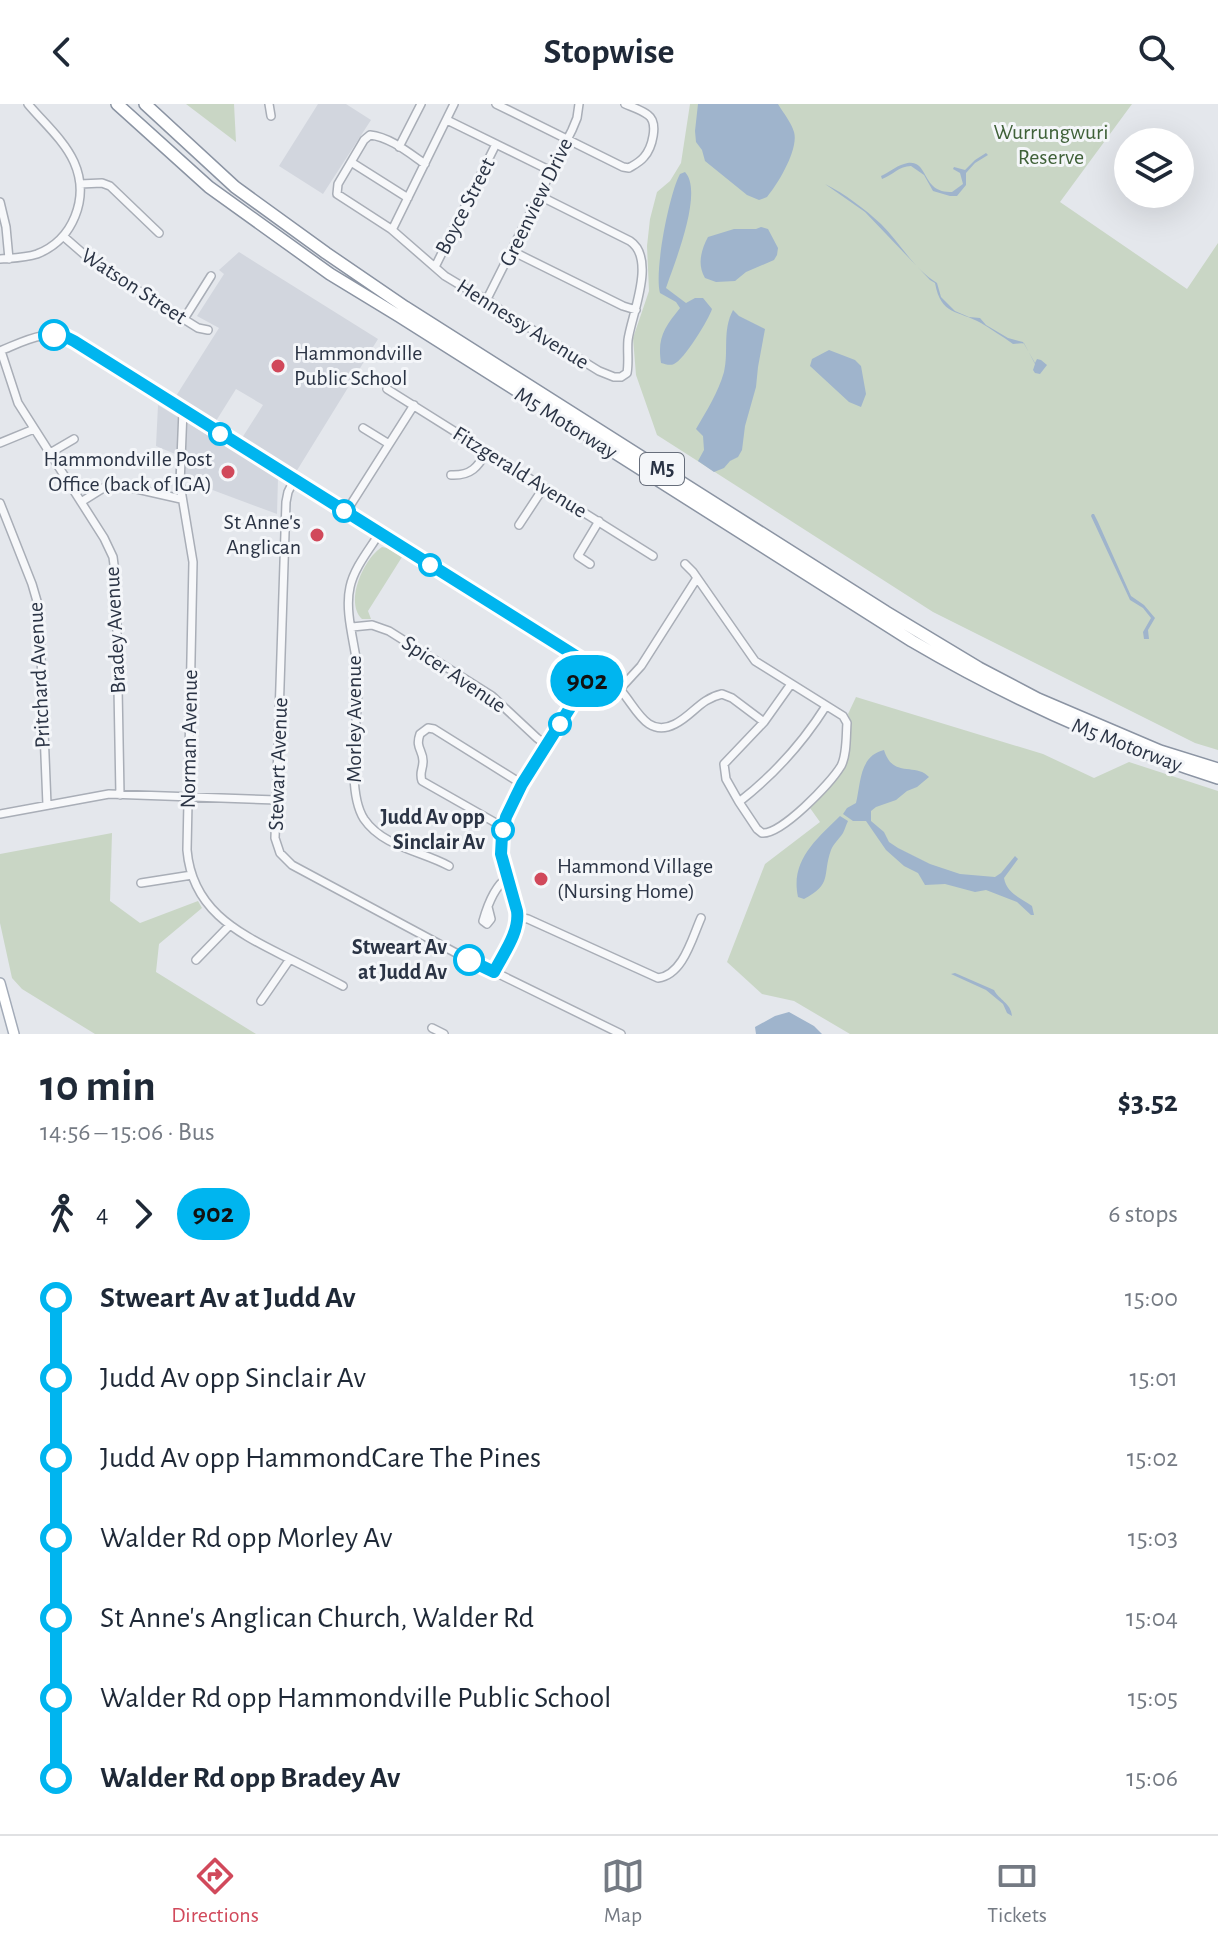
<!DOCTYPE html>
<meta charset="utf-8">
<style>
body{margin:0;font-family:"Alegreya Sans",sans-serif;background:#f2f2f3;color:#1f2937;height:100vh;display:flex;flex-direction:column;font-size:30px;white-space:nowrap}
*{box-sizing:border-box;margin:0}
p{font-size:26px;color:#747a83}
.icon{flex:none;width:44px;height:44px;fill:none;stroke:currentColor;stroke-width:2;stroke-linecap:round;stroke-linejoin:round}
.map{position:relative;height:930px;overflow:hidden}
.drawer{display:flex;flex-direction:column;background:#fff;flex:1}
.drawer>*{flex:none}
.badge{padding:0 16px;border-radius:26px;font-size:28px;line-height:52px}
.controls{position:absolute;left:1114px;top:24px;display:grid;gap:16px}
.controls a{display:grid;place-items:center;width:80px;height:80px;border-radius:50%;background:#fff;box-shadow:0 8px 32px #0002;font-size:40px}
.map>.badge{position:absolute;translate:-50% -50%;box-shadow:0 0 0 4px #fff}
.legs{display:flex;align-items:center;gap:12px;height:88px;padding:0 40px;font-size:26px}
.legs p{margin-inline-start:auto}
.summary{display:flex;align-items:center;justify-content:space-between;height:136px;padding:0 40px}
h1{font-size:44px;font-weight:600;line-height:60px}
ul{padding:0 40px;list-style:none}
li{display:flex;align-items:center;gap:28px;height:80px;font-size:30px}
li i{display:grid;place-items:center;width:12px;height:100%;margin:0 10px;background:currentColor}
li i::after{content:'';width:20px;height:20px;margin:-10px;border:6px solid;border-radius:50%;background:#fff}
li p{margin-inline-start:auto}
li:first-child i{background:linear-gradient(#0000 50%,currentColor 0)}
li:last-child i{background:linear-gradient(currentColor 50%,#0000 0)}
header{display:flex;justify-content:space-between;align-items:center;height:104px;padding:0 40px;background:#fff;font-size:36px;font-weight:600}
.menu{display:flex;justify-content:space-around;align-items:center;height:112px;border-top:2px solid #e0e1e3;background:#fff;font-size:22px;color:#747a83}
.menu a{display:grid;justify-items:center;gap:4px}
.menu .on{color:#d1495b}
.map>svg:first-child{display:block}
.built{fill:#d2d6de}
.green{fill:#c9d6c5}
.water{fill:#9fb4cc}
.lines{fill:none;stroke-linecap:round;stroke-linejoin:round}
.minor-casing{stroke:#a9aeb7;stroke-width:10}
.major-casing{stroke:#a3abb8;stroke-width:12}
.highway-casing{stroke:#8b94a3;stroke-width:14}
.minor{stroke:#f7f8fa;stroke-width:7}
.major{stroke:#fff;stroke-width:9}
.highway{stroke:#fff;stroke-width:11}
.line-1-casing{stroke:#fff;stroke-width:18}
.line-1{stroke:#00b5ef;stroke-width:12}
.stop-1-dot{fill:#fff;stroke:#00b5ef;stroke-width:4}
.poi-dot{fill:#d1495b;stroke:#f4f6f9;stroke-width:3}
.labels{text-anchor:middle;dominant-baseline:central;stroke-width:6;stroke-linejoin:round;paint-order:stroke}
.shield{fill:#f4f6f9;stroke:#676e7b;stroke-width:2}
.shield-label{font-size:20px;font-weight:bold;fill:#2b3445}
.park-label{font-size:22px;fill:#3f6138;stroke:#f4f6f9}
.street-label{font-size:22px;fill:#2b3445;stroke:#f4f6f9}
.poi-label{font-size:22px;fill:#2b3445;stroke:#f4f6f9;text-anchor:start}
.stop-label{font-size:22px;font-weight:bold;fill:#2b3445;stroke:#f4f6f9;text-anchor:end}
</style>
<header><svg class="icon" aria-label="back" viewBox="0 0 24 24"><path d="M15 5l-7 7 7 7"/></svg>Stopwise<svg class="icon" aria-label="search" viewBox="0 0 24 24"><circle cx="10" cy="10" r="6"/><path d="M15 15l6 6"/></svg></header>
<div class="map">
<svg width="1218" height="930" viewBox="0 0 1218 930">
<rect width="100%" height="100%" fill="#e4e7ec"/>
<path class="built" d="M318 0H346L371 16 323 90 279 62Z
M239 148 378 235 296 368 242 334 263 301 236 285 216 317 176 292 219 224 197 212 224 170 219 166Z
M158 301 278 374 277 410 175 372V350L156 342Z"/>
<path class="green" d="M186 0H234L236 38Z
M690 0H1132L1060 98 1187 185 1218 139V646L1195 639 933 508 657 331 636 271 633 234 649 187 647 142 650 115 657 88 670 77 681 59Z
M382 443 387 444 402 453 368 507 371 515H362C344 498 364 454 382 443Z
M856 593 1043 650 1094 674 1129 658 1218 687V930H850L794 897 762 890 727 858 765 760 820 718 810 704 846 661 851 619 848 610Z
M112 729 110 797 140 819 198 797 202 804 159 840 156 868 256 930H95L22 885 12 874 0 819V750Z"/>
<path class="water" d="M698 0H778C784 10 791 18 794 28 799 45 778 80 767 93L759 96 747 91 705 57 702 46 696 38 695 27Z
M986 49 988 51 975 59 966 69V81L957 92H950L933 87 924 71 911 62C899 62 893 71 882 75L881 72C888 69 896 62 904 60 923 54 923 73 933 82 938 87 945 88 952 88L963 80 960 69 953 65 954 63 965 66 975 56Z
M685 68C704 88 674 160 666 184L686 199 695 194H703L712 205C709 215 684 256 674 260 670 262 665 260 661 259 657 233 665 223 680 204L676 198 660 189C654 168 669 90 680 70Z
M825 80C845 90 865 105 881 120 900 139 914 165 937 179L941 193 955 207 969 213 980 214 986 221 1008 234 1023 238 1035 259 1037 255 1041 256 1047 261 1040 270 1035 269 1033 266 1035 260 1024 239 1013 240C1002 232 992 226 981 219 958 206 941 212 935 179L930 176 865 108Z
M761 123 768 125 778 144 777 151 774 156 746 168 735 177 716 178 705 174C697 161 701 146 708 133L734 125H756Z
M733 206 739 212 765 225 758 263 756 283 745 322 742 346 738 353 730 357 724 364 714 368 698 357 704 346 703 332 696 325C707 306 718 289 724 268 729 247 722 227 733 206Z
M829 246 855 256 861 262 866 290 861 303 849 298 810 262 812 255Z
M1092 410H1094L1098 418 1131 492 1144 501 1155 514 1148 526 1149 535H1144L1143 528 1151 514 1143 504 1130 496 1091 412Z
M884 646C893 675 915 658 929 673L917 683 907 687 896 696 876 703 871 707V717L884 728 889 738 898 744 930 760 960 770 995 773 1001 769 1015 752 1018 755 1004 774C1007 790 1020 793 1032 802L1034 811H1031L1017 798 986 786 975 788 945 780 925 781 918 769 904 762 886 746 866 717H853L843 710 847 704 856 699C861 679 859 652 884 646Z
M840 712 848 717C846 721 845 725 843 729 839 735 834 739 831 746 822 771 833 780 804 795L798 793C790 756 817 735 840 712Z
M955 869 994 886C999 896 1011 899 1012 912L1007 909 1003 900 986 886 951 870Z
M789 908 814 922 822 930H756L755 923 775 912Z"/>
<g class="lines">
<defs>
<path id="minor" d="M269 0 271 12
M496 0 623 63 629 64C634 61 640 58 644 53 652 44 659 19 648 11 642 6 632 3 625 0
M447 16 551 67
M399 43 421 0
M351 58 408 94
M425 60C409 49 390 33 370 31L364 36 338 80 337 90 391 125 445 172 475 190 487 195 499 205 599 267 614 273H621L627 269C629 258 627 247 628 236 631 212 657 155 630 137L540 92
M80 80 102 79 110 82 159 129
M0 98 6 123 9 155
M392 126 454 0
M63 132 94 159 198 224 208 226
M512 147 623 202 636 206
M0 155C12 154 25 154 37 150 73 136 90 94 74 58 64 36 43 18 28 0
M435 163 496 40
M487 195 572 26 577 14 579 0
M184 215 211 172
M0 247C25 237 48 223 74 237L595 564C605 572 614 580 623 589 637 606 648 634 675 620 693 611 700 595 722 590L732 594 764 618
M1 247 18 299 104 434 113 453 116 476 120 691
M387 285 653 452
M183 306 180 380 193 458 187 746C192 804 234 827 282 851 302 861 322 871 343 882
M363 324 389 340
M0 339 34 325
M50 349 74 335
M451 371C471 372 478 363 487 347
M294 376 288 388 286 398 275 734 280 749 292 761 456 849 621 930
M81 398 105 383 119 381 181 395
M0 399 32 480 39 504 47 701
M346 408 414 301
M519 421 544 383
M379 430C369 446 354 464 350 483 344 509 356 543 358 569 360 608 344 684 364 715 383 743 422 747 449 762
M590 460 578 452 599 417
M685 460 693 468 755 557 843 612 847 619C846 632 847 651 841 662 830 680 781 731 762 729L757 725 739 698
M352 523 372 521 389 527 492 592 537 634 546 641
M791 580 764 618 724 660 726 675 739 698C775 670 802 640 826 602
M619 586 641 562 697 474
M0 710 109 690 277 696
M503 723 422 677C419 668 423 666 423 657 423 646 415 644 420 630L428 624 434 625 522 680
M141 779 192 771
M488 803 491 815 487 820 483 817C487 803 495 782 507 774
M518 813 528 815 658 874C683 871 692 834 701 814
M196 856 229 822
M494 868 516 825 518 815 502 753 501 735 505 717 522 680 595 564
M261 897 290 855
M432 924 444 930"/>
<path id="major" d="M0 879 14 930"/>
<path id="highway" d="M117 0 209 83 330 170 399 212 912 537C1009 594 1111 640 1218 674
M145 0 235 83 326 149 405 203 886 508 979 564 1038 595 1160 647 1218 665"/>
</defs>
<use href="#minor" class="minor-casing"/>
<use href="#major" class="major-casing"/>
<use href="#highway" class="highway-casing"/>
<use href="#minor" class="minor"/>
<use href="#major" class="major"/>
<use href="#highway" class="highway"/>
</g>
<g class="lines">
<defs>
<path id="line-1" d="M54 231 66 233 74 237 595 564 522 680 506 713 502 731 501 750 517 807C520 828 503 850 494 868L469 856"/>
</defs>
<use href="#line-1" class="line-1-casing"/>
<use href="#line-1" class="line-1"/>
</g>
<g class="stop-1-dot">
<circle cx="54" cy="231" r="14"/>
<circle cx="220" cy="330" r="10"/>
<circle cx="344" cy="407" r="10"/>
<circle cx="430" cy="461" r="10"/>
<circle cx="560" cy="620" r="10"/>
<circle cx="503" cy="726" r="10"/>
<circle cx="469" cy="856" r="14"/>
</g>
<g class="poi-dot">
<circle cx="278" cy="262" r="8"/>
<circle cx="228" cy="368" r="8"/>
<circle cx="317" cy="431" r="8"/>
<circle cx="541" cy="775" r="8"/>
</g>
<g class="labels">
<rect class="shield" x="640" y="349" width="44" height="32" rx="6"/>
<g class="shield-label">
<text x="662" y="365">M5</text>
</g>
<g class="park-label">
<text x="1051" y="28">Wurrungwuri<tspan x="1051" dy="25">Reserve</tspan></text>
</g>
<g class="street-label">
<text transform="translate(536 98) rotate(-64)">Greenview Drive</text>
<text transform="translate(465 102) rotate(-63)">Boyce Street</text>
<text transform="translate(134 182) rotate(33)">Watson Street</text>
<text transform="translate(523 220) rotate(32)">Hennessy Avenue</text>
<text transform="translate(566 319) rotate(32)">M5 Motorway</text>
<text transform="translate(520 368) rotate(32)">Fitzgerald Avenue</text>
<text transform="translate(115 526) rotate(-93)">Bradey Avenue</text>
<text transform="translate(454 570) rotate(34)">Spicer Avenue</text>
<text transform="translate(39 571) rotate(-93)">Pritchard Avenue</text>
<text transform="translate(354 615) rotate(-90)">Morley Avenue</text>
<text transform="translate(189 635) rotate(-89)">Norman Avenue</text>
<text transform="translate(1127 641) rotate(21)">M5 Motorway</text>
<text transform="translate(278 660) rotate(-88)">Stewart Avenue</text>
</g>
<g class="poi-label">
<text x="294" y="249">Hammondville<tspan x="294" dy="25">Public School</tspan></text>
<text x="212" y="355" text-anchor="end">Hammondville Post<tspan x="212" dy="25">Office (back of IGA)</tspan></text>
<text x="301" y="418" text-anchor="end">St Anne's<tspan x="301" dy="25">Anglican</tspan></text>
<text x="557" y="762">Hammond Village<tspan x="557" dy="25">(Nursing Home)</tspan></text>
</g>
<g class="stop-label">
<text x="485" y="713">Judd Av opp<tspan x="485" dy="25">Sinclair Av</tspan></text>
<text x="447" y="843">Stweart Av<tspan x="447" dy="25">at Judd Av</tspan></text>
</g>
</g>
</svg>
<div class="controls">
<a><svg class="icon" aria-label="layers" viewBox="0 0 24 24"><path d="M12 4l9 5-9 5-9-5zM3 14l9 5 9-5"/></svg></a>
</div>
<b class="badge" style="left:587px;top:577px;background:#00b5ef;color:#111">902</b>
</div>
<section class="drawer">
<div class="summary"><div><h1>10 min</h1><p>14:56 – 15:06 · Bus</p></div><b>$3.52</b></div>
<div class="legs"><svg class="icon" aria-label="walk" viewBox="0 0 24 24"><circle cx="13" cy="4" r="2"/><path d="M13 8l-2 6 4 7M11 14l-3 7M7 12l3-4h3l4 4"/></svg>4<svg class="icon" aria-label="forward" viewBox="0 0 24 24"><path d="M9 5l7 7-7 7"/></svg><b class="badge" style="background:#00b5ef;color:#111">902</b><p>6 stops</p></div>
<ul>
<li><i style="color:#00b5ef"></i><b>Stweart Av at Judd Av</b><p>15:00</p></li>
<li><i style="color:#00b5ef"></i><span>Judd Av opp Sinclair Av</span><p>15:01</p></li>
<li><i style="color:#00b5ef"></i><span>Judd Av opp HammondCare The Pines</span><p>15:02</p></li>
<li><i style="color:#00b5ef"></i><span>Walder Rd opp Morley Av</span><p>15:03</p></li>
<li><i style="color:#00b5ef"></i><span>St Anne's Anglican Church, Walder Rd</span><p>15:04</p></li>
<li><i style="color:#00b5ef"></i><span>Walder Rd opp Hammondville Public School</span><p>15:05</p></li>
<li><i style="color:#00b5ef"></i><b>Walder Rd opp Bradey Av</b><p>15:06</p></li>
</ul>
</section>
<nav class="menu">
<a class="on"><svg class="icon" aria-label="directions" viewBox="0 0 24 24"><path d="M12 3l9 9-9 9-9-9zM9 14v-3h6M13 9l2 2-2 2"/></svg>Directions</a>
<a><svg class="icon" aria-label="map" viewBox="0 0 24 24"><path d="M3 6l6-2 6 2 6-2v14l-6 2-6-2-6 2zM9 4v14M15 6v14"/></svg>Map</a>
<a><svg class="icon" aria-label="tickets" viewBox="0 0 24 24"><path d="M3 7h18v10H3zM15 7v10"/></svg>Tickets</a>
</nav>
